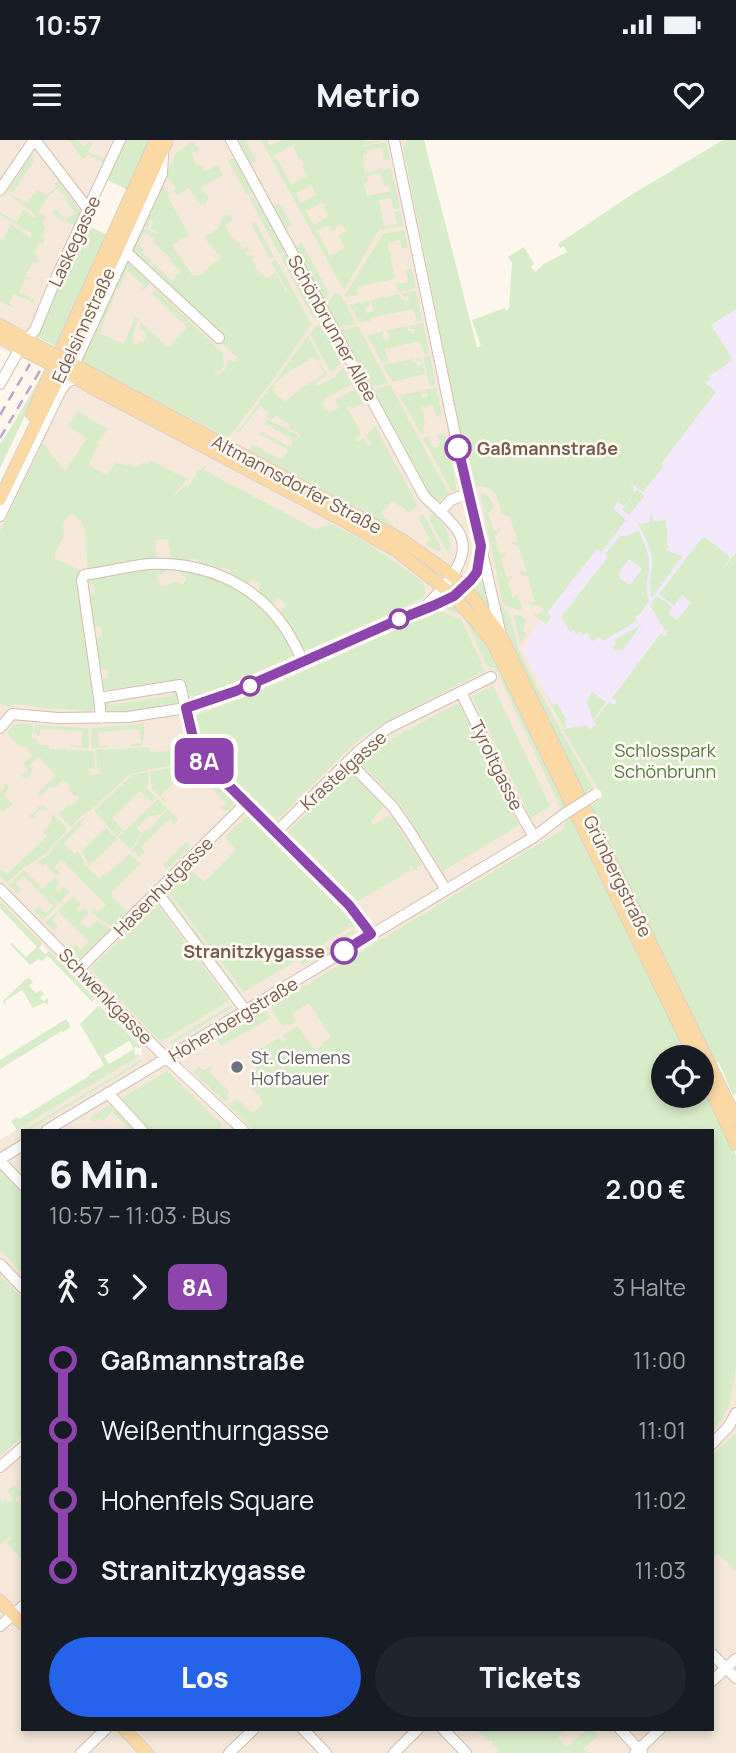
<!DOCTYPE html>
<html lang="de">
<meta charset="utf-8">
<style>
body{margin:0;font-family:Manrope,sans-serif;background:#20242c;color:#f1f3f6;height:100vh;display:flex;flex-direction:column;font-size:26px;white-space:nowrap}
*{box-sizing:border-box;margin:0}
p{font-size:23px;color:#9ea1a6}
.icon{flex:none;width:38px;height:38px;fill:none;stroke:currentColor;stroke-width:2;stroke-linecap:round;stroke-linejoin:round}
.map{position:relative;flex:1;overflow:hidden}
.drawer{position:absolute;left:21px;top:989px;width:693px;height:602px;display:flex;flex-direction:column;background:#171b24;border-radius:0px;box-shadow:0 4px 10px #0003}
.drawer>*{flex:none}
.badge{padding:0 14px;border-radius:10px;font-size:24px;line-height:46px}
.fabs{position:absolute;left:651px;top:905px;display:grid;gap:14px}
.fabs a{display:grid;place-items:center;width:63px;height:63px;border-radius:50%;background:#171b24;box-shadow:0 4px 10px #0003;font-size:35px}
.map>.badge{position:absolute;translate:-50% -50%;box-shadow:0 0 0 4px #fff}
.legs{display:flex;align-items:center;gap:10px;height:77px;padding:0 28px;font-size:23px}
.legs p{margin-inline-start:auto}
.overview{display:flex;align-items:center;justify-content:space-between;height:119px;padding:0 28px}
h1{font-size:38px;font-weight:800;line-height:52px}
.cta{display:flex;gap:14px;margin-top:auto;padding:14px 28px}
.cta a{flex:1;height:80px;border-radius:42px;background:#2563eb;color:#fff;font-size:28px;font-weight:800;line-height:80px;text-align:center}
.cta a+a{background:#20242c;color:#f1f3f6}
ul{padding:0 28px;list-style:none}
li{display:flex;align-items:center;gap:24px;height:70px;font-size:26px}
li i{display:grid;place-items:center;width:10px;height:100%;margin:0 9px;background:currentColor}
li i::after{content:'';width:18px;height:18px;margin:-9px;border:5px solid;border-radius:50%;background:#171b24}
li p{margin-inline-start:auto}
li:first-child i{background:linear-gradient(#0000 50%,currentColor 0)}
li:last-child i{background:linear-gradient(currentColor 50%,#0000 0)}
.status{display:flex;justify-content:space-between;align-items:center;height:49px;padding:0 35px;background:#171b24;direction:ltr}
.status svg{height:19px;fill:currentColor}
header{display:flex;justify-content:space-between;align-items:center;height:91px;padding:0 28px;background:#171b24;font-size:32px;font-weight:800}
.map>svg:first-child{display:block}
.residential{fill:#f5e8da;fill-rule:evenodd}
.education{fill:#f3e8fa}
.green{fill:#d8ecc9;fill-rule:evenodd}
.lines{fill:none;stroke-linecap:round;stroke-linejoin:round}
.minor-casing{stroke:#d1beb0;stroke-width:12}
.major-casing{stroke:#dad1cd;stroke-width:14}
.minor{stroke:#fff;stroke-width:10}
.major{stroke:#fbd9a5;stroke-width:12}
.rail{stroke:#b9a8c9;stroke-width:2.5;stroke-dasharray:10 7;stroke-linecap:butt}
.minor-bridge-casing{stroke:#d1beb0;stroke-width:12;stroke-linecap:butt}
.major-bridge-casing{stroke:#dad1cd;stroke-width:14;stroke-linecap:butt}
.minor-bridge{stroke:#fff;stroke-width:10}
.major-bridge{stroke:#fbd9a5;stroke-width:12}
.line-1-casing{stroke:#fff;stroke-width:16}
.line-1{stroke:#8e44ad;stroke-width:10}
.stop-1-dot{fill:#fff;stroke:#8e44ad;stroke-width:3.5}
.worship-dot{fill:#6b7280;stroke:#fffaf3;stroke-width:2.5}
.labels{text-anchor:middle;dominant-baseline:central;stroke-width:5;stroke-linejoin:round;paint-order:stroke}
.street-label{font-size:18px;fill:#7a5c4d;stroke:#fffaf3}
.stop-label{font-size:18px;font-weight:bold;fill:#7a5c4d;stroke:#fffaf3;text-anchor:start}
.park-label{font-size:18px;fill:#537a41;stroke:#fffaf3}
.worship-label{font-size:18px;fill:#5b616d;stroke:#fffaf3;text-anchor:start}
</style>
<div class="status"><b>10:57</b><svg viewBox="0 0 49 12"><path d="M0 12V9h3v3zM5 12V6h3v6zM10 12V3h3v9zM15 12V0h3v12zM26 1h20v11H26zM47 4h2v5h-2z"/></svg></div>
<header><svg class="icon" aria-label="menu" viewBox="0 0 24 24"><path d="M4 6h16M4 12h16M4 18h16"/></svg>Metrio<svg class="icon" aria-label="heart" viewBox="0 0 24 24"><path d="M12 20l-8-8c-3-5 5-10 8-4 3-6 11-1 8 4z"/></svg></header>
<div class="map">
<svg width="736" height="1613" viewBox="0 0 736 1613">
<rect width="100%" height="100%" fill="#fdf6ec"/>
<path class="residential" d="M0 0H125L37 193 22 219 0 208Z
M164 0H424L425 4 544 477 522 509 562 586 604 658 573 676 663 917V956H702L736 1015V1613H0V1000L141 915 142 908 0 761V352ZM23 990H712V1589H23Z"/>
<path class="education" d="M736 169V412L607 579 570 600 522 509 530 498V495L597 408 590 387 632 343 643 352 662 327 660 325 715 252 706 243 711 185Z"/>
<path class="green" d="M69 0H78L84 7 90 1 92 4 88 12 106 19 104 22 88 15 83 19Z
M125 0H149L128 50 107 40Z
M237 0H245L257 22 250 25Z
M261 0H267L270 6 282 0H364L365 2 386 0 353 8 386 2 390 20H384L383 10 381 7 367 10V14L363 15 365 33 391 28 400 68 394 70 391 58 379 60 384 86 397 84 394 72 400 71 403 86 382 90 380 88 344 150ZM293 5 299 20 301 19 304 24 302 26 307 36 291 44 278 20H276L273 16ZM380 33 384 46H389L391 51 367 56 364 44 368 42 367 36ZM311 45 316 55 301 63 296 53ZM321 63 326 65 324 67 329 76 314 85 306 71ZM342 84 346 91 338 96 345 108 330 116 317 91 329 85 332 91 335 89V87Z
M407 0H424L425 4 477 208 481 206 472 180 505 168 506 171 509 168 512 123 508 117 524 107 534 124 531 127 535 132 545 123 567 112 564 106 560 108 558 104 631 55 723 0H736V169L711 185 732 218C726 227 718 231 708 235L711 238 706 243 716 252 661 324 663 327 643 352 632 344 631 345 634 348 633 350 635 352 624 366 618 362 613 368 626 380 602 412 597 409 547 473 552 477 546 484 534 475 543 471 541 465 531 466 528 462H535L528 437 520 434V431L527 433 519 407 512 404 511 401 518 403 510 377 502 374C497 355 495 343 472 348L403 8Z
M193 1 196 6H198L199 11 192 13 196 26 200 24 205 32 218 25 223 35 201 48 203 53 205 52 209 59 206 61V63L201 64V66L189 48 177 55 174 51 175 47 166 36 175 14Z
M34 12 33 22 13 53 8 50Z
M235 16 254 51 247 55 228 21Z
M58 41 68 55 65 57 58 48 47 57 38 73 46 77 42 84 45 86 43 98 45 99 43 104 39 103 34 113 38 116 37 119 39 120 38 123 33 122 25 136 31 138 30 140 26 138 19 152 35 160 34 163 14 154 9 163 14 166 13 168 0 161V100L3 99 11 84 30 98 33 94 0 75V72L16 81V84L23 69 34 78 36 76 22 64 6 53V52L27 63 37 49 46 55 56 48 54 44Z
M163 46 169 53 167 55 189 95 172 105 193 136 199 135 221 118 204 97 218 89 222 77 226 74 227 76 230 74 233 80 226 85 227 90 236 103 239 102 242 109 247 106 249 110 245 113 247 117 252 114 254 118 251 120 257 126 255 127 259 134 262 133 266 138 276 133 286 152 287 150 271 122 276 119 311 184 273 240 228 298 82 221 113 152 116 153 99 193 124 204 135 176 139 179 132 195 134 198 132 202 137 205 140 201 143 203 147 194 139 187 141 182 168 208 187 187 152 154 156 149 224 214 223 220 224 222V227L221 230 216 231 215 235 220 234 225 231 229 219 233 222 238 218 221 202 225 198 150 128 154 124 172 141 181 131 169 120 170 118 153 102 155 98 144 93 139 100 140 101 139 105 144 110 142 113 151 121 148 125 132 110 142 87 151 91 150 93 151 94 153 92 159 94V92L150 88 154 82 150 80 148 87 143 85 160 47Z
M69 56 82 72 75 86 57 78 52 72 56 69 65 80 75 73 65 59Z
M254 57 265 75H267L286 111 279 114 250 59Z
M279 63 292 85 285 89 273 67Z
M256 82 274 117 270 119 251 84Z
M86 85 108 95 57 207 36 196Z
M404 90 408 107 402 109 400 100 388 103 395 139 357 147 358 155 346 157 345 155 383 94Z
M301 102 329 153 326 157 328 159 327 161H324L295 107Z
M288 113 323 180 322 181 313 178 281 117Z
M127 121 150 143 142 152 140 150 144 146 127 131 119 149 115 147Z
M412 129 416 148 398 152 396 144 408 142 406 130Z
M416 151 422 180 417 181 414 169 370 178V181L360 183 350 165 369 161V166L365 167 366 173 373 171 371 160 400 154 401 159H403L404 162 409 160 408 156 403 157 402 154Z
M335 153 341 155 356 184 338 187 327 166Z
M423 183 429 213 424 214 420 201 385 209 388 221 382 222 367 195 384 191 382 198 386 201 390 199 387 190 407 186 408 191H410L411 194 415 193 414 189H410L409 186Z
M318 185 321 186 341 223 331 233 310 194 315 186Z
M358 186 388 243 370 247 341 192 342 190Z
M308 196 320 218 317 221 314 217 288 232 273 245 275 247 273 249 275 251 274 253 285 262 300 249 324 234 319 223 320 221 326 233V236L316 242 317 246 334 238 343 227 352 244 324 259 325 262 322 264 325 270 327 269 329 272 339 268 335 260 355 249 363 263 352 269 350 266 347 267 361 293 355 299 357 302 364 298 368 306 371 304 366 295 375 286 418 366 409 372 393 361 381 373 394 388 249 310 252 304 278 318 283 319 288 310 259 294 261 291 290 307 293 300 291 299V297L288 295 287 297 278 290 276 291 269 285 268 286 264 285 268 279 298 295 294 305 300 294 289 288 290 284 276 276 272 279 266 276 269 272 260 266 240 292 238 291Z
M430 215 436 245 430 246 423 217Z
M421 217 425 234 392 242 383 225 413 219 414 223H416L418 226 422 225 420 221H416V218Z
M44 231 46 232 0 328V304L17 278Z
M390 245 449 354 436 363 426 351 372 250Z
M436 248 442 275 436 276 433 265 422 267 425 285 423 286 424 294H421L399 255 421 251 422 257H428L427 253H423V250Z
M77 271 88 276 87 278 108 289 97 303 99 304 88 325 107 335 115 323 139 327 142 323 148 324 150 320 187 339 174 354 176 355 185 345 188 348 199 329 201 330 204 326H206L204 330 315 389 331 384 364 401 422 441C426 448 427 452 422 459L303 512 280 474 286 464 279 458 272 465 258 452 261 445 252 440 247 445 230 435V430L222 427 219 431 199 426 198 420 190 419 188 423 171 421 168 399 155 400 157 420 88 431 85 391 81 381 71 373 63 383 64 396 55 413V419L82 431 78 433V442L95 568 90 571 41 568 16 564 8 567 0 564V391L42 305 44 304 65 332 87 298 69 286Z
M445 293 457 350 452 352 423 298 430 296 431 305 435 307H438L440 302 437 295Z
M637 350 645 356 629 375 622 370Z
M480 353 486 354 490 358 494 367 488 373 494 392 499 388 500 390 495 396 500 416 506 411V414L501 420 507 439 513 434V436L508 443 513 458 518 454 522 467 520 471 503 464Z
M433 373C444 383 454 398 449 412L446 410 430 380V376Z
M651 373 653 381 666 380 668 407 666 408C670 414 680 413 682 417L652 458C646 444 654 431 652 417 650 406 644 395 638 384L650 382V374Z
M423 374 442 409 441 411 435 410 426 404 430 400 418 377Z
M638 390C643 400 648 410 649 422 650 439 643 441 649 461L640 474 635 477 637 481 603 501 600 497 592 501 587 493 583 495 580 492 576 494 574 490 570 492 561 477 608 417 605 414 620 396H628ZM629 419 642 429 630 445 619 438 620 436 618 434Z
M703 398H706L730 417 723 429 736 412V954L733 955 719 923 715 921 591 666 603 657 563 589 586 585 590 589 596 585 594 581 609 562 614 565 617 561 612 558 661 493 666 497 667 494 650 465 657 456 672 467 669 474 677 480 690 464H693L682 455 674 466 659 454 701 399Z
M151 428H170L164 433 157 435 159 445 169 444 174 441 183 445 186 438 177 431V429L205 434 243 453 269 476H271L284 491 295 515 235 542 193 557 189 555 185 540 181 539 105 550 102 547 101 540 108 538 107 529H100L94 498 102 496 101 487 93 486 88 457 95 454 94 445 86 444 88 438Z
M479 438 485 439 495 478 473 449Z
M445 466H455L486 502 505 539 503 538 502 540 506 542 689 917H663V956H702V944L736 1015V1226L730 1263 722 1280 712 1290V990H254L229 966 236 958 250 971 254 972 263 964 261 961 262 959 247 944 250 938 255 936 257 919 253 916 254 913 278 898 283 902 286 900 283 895 298 886 315 911 324 905 323 903 331 897 309 863 292 874 296 881 288 886 286 884 283 887 270 867 562 690 566 680 560 668 557 665 558 662 495 528 487 526 466 481 461 475 441 468Z
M500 467 509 472 518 508 538 549 593 648 585 653 508 496 502 483Z
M439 471 461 479 485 531 386 582 368 593 350 608 277 680 247 651 244 653 206 616 195 578 198 574 248 556Z
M516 474C526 476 527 482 522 490L527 495 520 503 514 477Z
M642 484 621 512 619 509 615 511 612 507 616 504 614 500Z
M540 543 553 565 557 563 567 580 564 581 567 587 563 588 562 586Z
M493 546 550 666 531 678 472 556Z
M176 550 180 563 178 565 158 569 105 574 103 562H107L109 565 172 556 174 551Z
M592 552 606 562 593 580 587 561Z
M459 563 519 685 443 731 401 665 361 624 362 620 390 599Z
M14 584H33L32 598 37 599 39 605H49V609L94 611 95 628H89L90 635 100 634 99 628H97L96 610 149 607 151 612 168 611 173 607 187 605 188 611 184 612 185 615 189 613 191 621 130 634 92 669 82 675 71 687 51 668 58 674 69 664 71 666 80 658 76 655 74 656 68 649 70 646 63 639 54 648 51 646 40 657 37 654 56 635 38 616 29 626 32 629 30 637 24 638 22 635 28 630 23 624 32 615 26 605 21 608 8 594 7 592Z
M144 584V598L141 606H131V604L141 603 139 589 98 592 99 606H108V607L91 608 92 588Z
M35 585 88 588 89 608 71 607V605L82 606V591L40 589V596H37V593H34Z
M189 624 196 625 199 628 195 632 190 627 161 655 166 661 165 663 152 649 150 632Z
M148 632V644L146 647 156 658 152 662 140 651 112 678 123 690 117 696 94 671 132 635Z
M348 634H352L382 665 381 670 371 681 374 685 387 677 393 678 422 725 414 730 411 725 409 727 411 730 358 761 288 692Z
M6 643 9 647 4 656 13 664 3 672 0 669V653L4 649 3 646Z
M214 643 235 663 226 672 221 668 226 663 211 648Z
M158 659 167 668 159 675 150 676 137 688 141 693 136 703 130 709 118 697Z
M42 664 68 689 46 713 26 727H24L7 743 0 736V732L2 730 7 734 47 696 43 692C51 684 59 670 41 669L35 674 34 680 30 676Z
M168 669 178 679 174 684 169 679 141 707 145 712 139 718 135 711 133 713 131 711 138 703 144 690H150L157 680Z
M247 676 347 776 354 785 244 852 169 752 191 730 204 742 236 710 225 697Z
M84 677 85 678 81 682 82 684 64 703 75 714 78 711 84 721 83 722 87 726 89 724 82 711 106 688 117 699 88 727 99 739 103 735 105 736 130 713 140 724 112 752V756L128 772 113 787 98 778 91 771 93 767 98 772 106 765 62 720 54 727 60 733 57 736 45 724 42 726 38 722 48 715 58 702Z
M187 701 191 706 167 729 163 725Z
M24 730 43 749 55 737 60 743 55 748 59 752 64 747 70 752 59 764 48 754 58 765 43 780 34 771 39 767 45 773 53 766 24 736 16 743 22 749 18 754 9 745Z
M166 754H168L241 853 240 854Z
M73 756 81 764 76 770 79 773 84 768 88 771V775L81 782 88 789 96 780 111 789 80 819 70 808 75 804 81 810 89 802 59 772 52 780 58 786 54 791 45 783Z
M0 761 42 804 39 808 45 814 49 811 95 859 92 862 48 816 42 821 39 819 30 825 10 804 12 803 26 817 37 807 0 768Z
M157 764 229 861 161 902 90 829Z
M354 789V793L302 825 300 822Z
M29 838 33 842 29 846 36 853 41 850 44 854 40 858 44 861 48 858V863L47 865 45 862 33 868 22 850 5 861 7 866 3 861 26 839Z
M99 865 142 908 135 907 134 914 141 915 17 990 11 981 17 977 19 979 89 936V934L104 925 80 884ZM129 901 134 909 109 924 104 916Z
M231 865 233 867 172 904 170 901Z
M266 870 270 878 221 906 217 900Z
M66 879 70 885V888L63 892 62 891 0 929V920Z
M141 920 142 922 29 990H24Z
M198 927 204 930 211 927 213 928 209 932 229 951 226 955 229 958 225 962 193 932Z
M167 931 221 983V986L217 990H149L120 959Z
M110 965 135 990H129L112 971 104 981 99 979 93 982 89 977Z
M2 1030 23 1052V1134L0 1110V1031Z
M0 1135 23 1159V1296L0 1316Z
M736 1293V1431L718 1414 712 1419V1315Z
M14 1345 23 1352V1357L20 1355 15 1359 23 1368V1387L20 1389 23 1392V1420L6 1402 10 1399 9 1397 0 1405V1359L2 1361 5 1359 9 1363 14 1359 7 1351Z
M476 1589H567L558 1597 567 1607 587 1589H594L599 1595 583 1609 587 1613H500L496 1607 495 1608 492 1605 493 1602 492 1600 488 1601 485 1595 483 1596Z"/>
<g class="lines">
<defs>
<path id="minor" d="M35 0 88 69
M231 0 424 356C435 367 449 378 458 391 476 419 439 452 422 470
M394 0 454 289 500 491
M0 50 34 0
M125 111 219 198
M26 200 35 190 57 136 120 0
M74 225 162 34 163 13
M0 244 20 208
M440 372 451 360 469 353
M0 376 61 250 67 242 77 238
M461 552 513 660 534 697
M99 558 180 545 195 606 201 618 349 765 371 794
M101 578 99 558 82 440 84 435 90 434C109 431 129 426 149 424 202 421 255 443 285 488 292 498 297 510 303 521
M0 588 12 574 58 578 128 577 186 568 236 551 454 456C472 439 480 432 480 406
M348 621 393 667 409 690 446 750
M275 693 359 611 388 588 491 537
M0 749 160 912 243 990
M157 752 246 871
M79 829 246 663
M108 953 142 990
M47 990 534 697 563 675
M0 1019 23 1005
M0 1021 23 1045
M0 1124 23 1148
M712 1304 729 1286 736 1273
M0 1327 23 1307
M0 1486 23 1466
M712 1514 736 1538
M712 1541 736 1519
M303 1589 326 1613
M443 1589 466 1613
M620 1589 642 1613
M81 1613 106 1589
M229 1613 254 1589
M394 1613 418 1589
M635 1613 660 1589"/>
<path id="major" d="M0 185 32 203
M0 197 27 212
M71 223 402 400 453 436 474 459 500 494 736 979
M66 232 91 247 337 377 397 411 454 456 492 501 695 917
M32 274 156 0
M0 359 70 214 167 0
M702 931 736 1004
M0 1461 23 1484
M124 1589 147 1613"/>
</defs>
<use href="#minor" class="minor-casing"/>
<use href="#major" class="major-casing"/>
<use href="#minor" class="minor"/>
<use href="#major" class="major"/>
<path class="rail" d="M0 275 30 224
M0 298 41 229"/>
<defs>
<path id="minor-bridge" d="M563 675 596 654"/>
<path id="major-bridge" d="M32 203 71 223
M27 212 66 232"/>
</defs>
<use href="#minor-bridge" class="minor-bridge-casing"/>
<use href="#major-bridge" class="major-bridge-casing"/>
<use href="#minor-bridge" class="minor-bridge"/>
<use href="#major-bridge" class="major-bridge"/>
</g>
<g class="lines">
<defs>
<path id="line-1" d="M344 811 371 794 349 765 201 618 195 606 186 568 236 551 400 479 435 465 454 456 471 440 477 432 481 406 458 308"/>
</defs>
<use href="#line-1" class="line-1-casing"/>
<use href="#line-1" class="line-1"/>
</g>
<g class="stop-1-dot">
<circle cx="458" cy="308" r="12"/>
<circle cx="399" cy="479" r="9"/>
<circle cx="250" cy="546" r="9"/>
<circle cx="344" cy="811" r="12"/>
</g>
<circle class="worship-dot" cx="237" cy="927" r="7"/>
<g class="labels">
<g class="street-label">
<text transform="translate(74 101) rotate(-65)">Laskegasse</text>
<text transform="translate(83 185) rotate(-65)">Edelsinnstraße</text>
<text transform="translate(333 188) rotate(61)">Schönbrunner Allee</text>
<text transform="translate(297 344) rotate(28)">Altmannsdorfer Straße</text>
<text transform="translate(497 625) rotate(64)">Tyroltgasse</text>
<text transform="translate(343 630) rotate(-42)">Krastelgasse</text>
<text transform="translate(618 736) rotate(64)">Grünbergstraße</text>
<text transform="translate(163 746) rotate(-45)">Hasenhutgasse</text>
<text transform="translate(106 856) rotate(46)">Schwenkgasse</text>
<text transform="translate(233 879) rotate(-31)">Hohenbergstraße</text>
</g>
<g class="stop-label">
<text x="477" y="308">Gaßmannstraße</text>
<text x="325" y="811" text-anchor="end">Stranitzkygasse</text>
</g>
<g class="park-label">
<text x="665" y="610">Schlosspark<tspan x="665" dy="21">Schönbrunn</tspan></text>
</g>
<g class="worship-label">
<text x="251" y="917">St. Clemens<tspan x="251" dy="21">Hofbauer</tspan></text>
</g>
</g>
</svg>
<div class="fabs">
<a><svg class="icon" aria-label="locate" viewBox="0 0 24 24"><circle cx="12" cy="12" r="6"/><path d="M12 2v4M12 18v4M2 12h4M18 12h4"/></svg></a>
</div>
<b class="badge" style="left:204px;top:621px;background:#8e44ad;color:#fff">8A</b>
<section class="drawer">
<div class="overview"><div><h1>6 Min.</h1><p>10:57 – 11:03 · Bus</p></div><b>2.00 €</b></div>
<div class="legs"><svg class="icon" aria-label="walk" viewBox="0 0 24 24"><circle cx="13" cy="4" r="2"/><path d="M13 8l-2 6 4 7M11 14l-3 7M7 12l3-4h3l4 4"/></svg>3<svg class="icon" aria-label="forward" viewBox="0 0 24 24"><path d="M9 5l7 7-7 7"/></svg><b class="badge" style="background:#8e44ad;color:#fff">8A</b><p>3 Halte</p></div>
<ul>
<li><i style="color:#8e44ad"></i><b>Gaßmannstraße</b><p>11:00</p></li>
<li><i style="color:#8e44ad"></i><span>Weißenthurngasse</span><p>11:01</p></li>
<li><i style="color:#8e44ad"></i><span>Hohenfels Square</span><p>11:02</p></li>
<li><i style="color:#8e44ad"></i><b>Stranitzkygasse</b><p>11:03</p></li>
</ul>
<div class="cta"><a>Los</a><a>Tickets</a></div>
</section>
</div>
